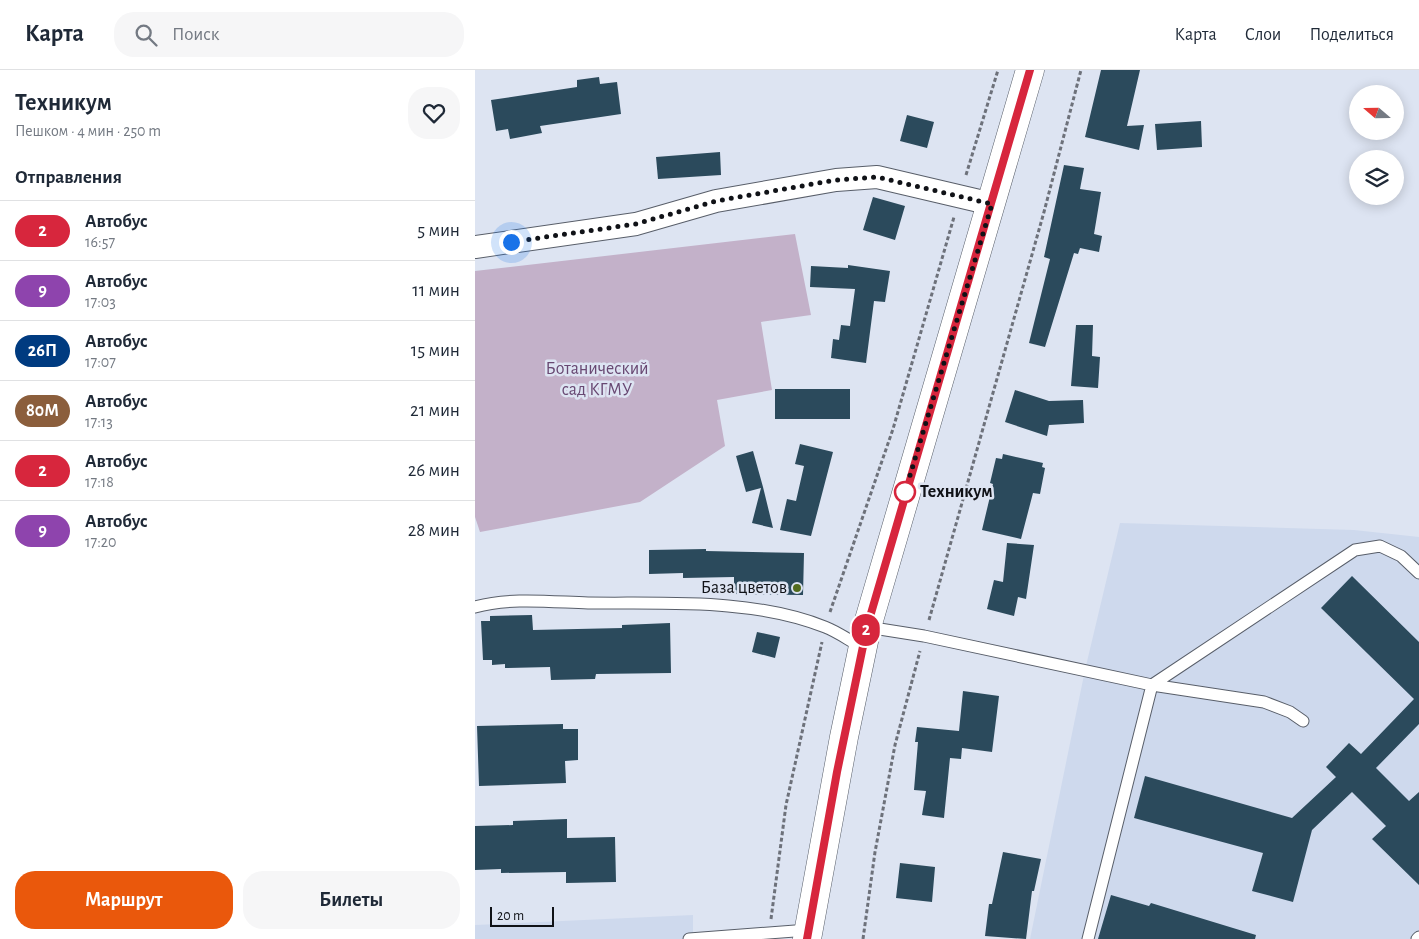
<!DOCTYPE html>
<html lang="ru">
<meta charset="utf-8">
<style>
body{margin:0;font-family:"Alegreya Sans",sans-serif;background:#f6f6f7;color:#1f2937;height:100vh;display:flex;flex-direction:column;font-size:19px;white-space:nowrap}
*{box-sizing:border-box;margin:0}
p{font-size:16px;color:#747a83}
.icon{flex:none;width:28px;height:28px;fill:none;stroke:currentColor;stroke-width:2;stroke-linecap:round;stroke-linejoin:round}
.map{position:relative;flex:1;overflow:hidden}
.side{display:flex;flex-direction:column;background:#fff;width:475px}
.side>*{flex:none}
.badge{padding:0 10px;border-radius:16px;font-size:18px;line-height:32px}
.needle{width:32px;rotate:290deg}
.controls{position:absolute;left:874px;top:15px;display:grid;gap:10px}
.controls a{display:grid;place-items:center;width:55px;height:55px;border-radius:50%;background:#fff;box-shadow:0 2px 12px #0003;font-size:25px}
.scale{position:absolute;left:15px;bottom:12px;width:64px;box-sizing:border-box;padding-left:5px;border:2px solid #101217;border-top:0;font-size:14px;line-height:18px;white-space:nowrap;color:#101217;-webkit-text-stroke:4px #dde4f2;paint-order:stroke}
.you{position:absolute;width:25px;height:25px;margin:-12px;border:4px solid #fff;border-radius:50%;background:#1a73e8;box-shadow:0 0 0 8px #1a73e833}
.map>.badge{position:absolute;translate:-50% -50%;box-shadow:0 0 0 2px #fff}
h2{padding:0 15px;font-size:19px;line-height:45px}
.round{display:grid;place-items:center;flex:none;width:52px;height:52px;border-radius:20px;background:#f6f6f7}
.overview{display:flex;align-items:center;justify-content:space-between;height:85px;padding:0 15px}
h1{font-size:24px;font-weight:600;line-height:38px}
.action{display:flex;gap:10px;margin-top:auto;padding:10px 15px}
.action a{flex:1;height:58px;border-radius:20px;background:#ea580c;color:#fff;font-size:20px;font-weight:600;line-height:58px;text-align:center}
.action a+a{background:#f6f6f7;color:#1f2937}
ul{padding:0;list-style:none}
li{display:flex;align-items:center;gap:15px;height:60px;padding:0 15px;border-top:1px solid #e0e1e3}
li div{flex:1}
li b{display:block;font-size:19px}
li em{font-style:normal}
li .badge{min-width:55px;font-weight:700;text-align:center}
header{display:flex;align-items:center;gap:30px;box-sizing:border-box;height:70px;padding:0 25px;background:#fff;border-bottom:1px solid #e0e1e3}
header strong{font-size:24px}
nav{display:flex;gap:28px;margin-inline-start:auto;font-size:18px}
.search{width:350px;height:45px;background:#f6f6f7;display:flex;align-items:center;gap:12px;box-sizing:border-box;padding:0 18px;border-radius:20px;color:#747a83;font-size:19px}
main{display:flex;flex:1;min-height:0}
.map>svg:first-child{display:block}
.built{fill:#ced9ed}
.green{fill:#c3b1c9}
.building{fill:#2b4a5c}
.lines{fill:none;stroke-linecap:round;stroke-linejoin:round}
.service-casing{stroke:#585e69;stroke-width:13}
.minor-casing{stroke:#585e69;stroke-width:24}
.primary-casing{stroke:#585e69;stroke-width:29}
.path{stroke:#6d717a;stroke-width:3;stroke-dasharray:4 2.5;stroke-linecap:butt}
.service{stroke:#fff;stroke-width:11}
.minor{stroke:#fff;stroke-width:22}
.primary{stroke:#fff;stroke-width:28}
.line-casing{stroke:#fff;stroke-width:11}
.line{stroke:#d7263d;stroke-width:8}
.walk{stroke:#101217;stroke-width:5;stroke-dasharray:0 9}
.stop-dot{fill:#fff;stroke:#d7263d;stroke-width:2.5}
.poi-dot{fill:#536c1e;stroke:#dde4f2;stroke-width:2}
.labels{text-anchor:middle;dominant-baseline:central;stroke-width:5;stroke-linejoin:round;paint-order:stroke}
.park-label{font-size:18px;fill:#684872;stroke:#dde4f2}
.stop-label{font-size:18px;font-weight:bold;fill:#101217;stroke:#dde4f2;text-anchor:start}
.poi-label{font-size:18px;fill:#101217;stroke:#dde4f2;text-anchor:end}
</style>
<header>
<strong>Карта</strong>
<div class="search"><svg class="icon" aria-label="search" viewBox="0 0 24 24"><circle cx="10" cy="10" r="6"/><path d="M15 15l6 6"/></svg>Поиск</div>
<nav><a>Карта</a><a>Слои</a><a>Поделиться</a></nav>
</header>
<main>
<section class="side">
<div class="overview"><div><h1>Техникум</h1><p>Пешком · 4 мин · 250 m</p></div><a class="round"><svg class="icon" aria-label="heart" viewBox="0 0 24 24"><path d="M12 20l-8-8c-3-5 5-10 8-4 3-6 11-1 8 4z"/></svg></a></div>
<h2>Отправления</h2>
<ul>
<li><span class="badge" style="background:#d7263d;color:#fff">2</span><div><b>Автобус</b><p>16:57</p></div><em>5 мин</em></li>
<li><span class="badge" style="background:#8e44ad;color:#fff">9</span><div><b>Автобус</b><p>17:03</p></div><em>11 мин</em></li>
<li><span class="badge" style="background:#003b80;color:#fff">26П</span><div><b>Автобус</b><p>17:07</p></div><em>15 мин</em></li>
<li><span class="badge" style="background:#8b5e3c;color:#fff">80М</span><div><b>Автобус</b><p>17:13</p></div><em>21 мин</em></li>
<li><span class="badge" style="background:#d7263d;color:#fff">2</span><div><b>Автобус</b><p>17:18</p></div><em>26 мин</em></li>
<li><span class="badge" style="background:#8e44ad;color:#fff">9</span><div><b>Автобус</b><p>17:20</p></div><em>28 мин</em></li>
</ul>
<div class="action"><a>Маршрут</a><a>Билеты</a></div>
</section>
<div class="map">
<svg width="944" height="869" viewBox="0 0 944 869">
<rect width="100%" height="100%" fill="#dde4f2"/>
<path class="built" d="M645 453 879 460 944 467V869H555L610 600Z
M218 845V869H0V855Z"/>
<path class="green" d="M320 164 336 245 286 252 297 320 242 330 250 376 165 432 5 462 0 447V201Z"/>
<path class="building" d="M626 0H665L652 56 669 55 664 80 610 67Z
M124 7 125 14 142 12 146 44 65 56 67 63 35 69 33 59 21 61 16 30 102 17V10Z
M432 45 459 52 452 78 425 71Z
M726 51 727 77 682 80 680 54Z
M245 82 246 105 183 109 181 87Z
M589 95 609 98 605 119 626 122 619 164 627 166 624 182 605 178 603 184 599 183 570 277 554 273 575 189 569 187Z
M398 127 430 136 420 170 388 160Z
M373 195 415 201 410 232 399 231 391 293 356 288 358 269 364 270 366 255 375 256 380 219 335 217 336 196 373 198Z
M601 255H618L617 286 625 287 623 318 596 316Z
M300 319H375V349H300Z
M540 320 574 331 608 330 609 353 574 355 572 366 530 352Z
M325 374 358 382 336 466 305 460 312 429 321 431 329 396 320 394Z
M278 381 288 417 298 458 277 453 286 418 271 422 261 386Z
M528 384 568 393 567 397 570 398 565 424 558 423 546 469 507 460 518 414 515 413 521 388 527 389Z
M532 473 559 475 551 529 543 527 539 546 512 539 519 510 528 512Z
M231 479V481L329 483 328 525 259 524V507L208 508V503L174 504V480Z
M877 506 944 572V654L901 698 934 731 944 722V815L897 769 911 756 877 722 837 760 818 832 777 821 788 783 659 748 670 706 817 748 861 707 851 697 874 673 886 684 939 629 846 538Z
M57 545 58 560 147 558V555L195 553 196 603 121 604 120 609 76 610 75 597 30 598V594L17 595V590H8L6 551H15V546Z
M282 562 305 567 300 588 277 582Z
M488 621 524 626 517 682 487 678 486 689 475 688 469 748 447 745 451 721 439 720 443 672H440L442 657 484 661Z
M88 654V659H103V690L90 691 91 713 4 716 2 656Z
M92 749V768L140 767 141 812 91 813V802L26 803V799L0 800V756L38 755V751Z
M528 782 566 789 559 821H557L551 869 510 866 514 834H517Z
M425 793 460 797 457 832 421 828Z
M636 825 674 836 676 833 781 865 780 869H623Z"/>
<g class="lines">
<defs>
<path id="service" d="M0 537C35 527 77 532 113 533 190 534 277 528 350 557 363 562 375 571 387 577
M392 557 449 566 677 615 789 632 815 642 828 651
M214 869 333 860
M613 869 677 615 880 480 905 476 926 486 944 503
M942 869 944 867"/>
<path id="minor" d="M0 177 161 154 241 131 361 110 402 107 517 134"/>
<path id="primary" d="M332 869 369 667 392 557 555 0"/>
</defs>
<use href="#service" class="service-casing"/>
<use href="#minor" class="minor-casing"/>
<use href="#primary" class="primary-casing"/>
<path class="path" d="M491 105 523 0
M355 542 418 359 479 147
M454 550 569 142 606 0
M296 849 311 735 347 572
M388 869 400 782 420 675 445 581"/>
<use href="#service" class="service"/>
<use href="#minor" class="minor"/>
<use href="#primary" class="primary"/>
</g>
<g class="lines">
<defs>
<path id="line" d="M332 869 362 702 392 557 555 0"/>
</defs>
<use href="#line" class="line-casing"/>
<use href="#line" class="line"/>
<path class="walk" d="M36 172 161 154 241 131 361 110 402 107 517 134 430 422"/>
</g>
<circle class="stop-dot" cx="430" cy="422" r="10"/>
<circle class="poi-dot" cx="322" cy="518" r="5"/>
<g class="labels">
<g class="park-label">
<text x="122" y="299">Ботанический<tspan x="122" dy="21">сад КГМУ</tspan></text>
</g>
<g class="stop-label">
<text x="445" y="422">Техникум</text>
</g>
<g class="poi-label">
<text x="312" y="518">База цветов</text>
</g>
</g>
</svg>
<div class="controls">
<a><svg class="needle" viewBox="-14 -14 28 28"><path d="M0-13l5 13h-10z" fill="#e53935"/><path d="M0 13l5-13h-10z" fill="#747a83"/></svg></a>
<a><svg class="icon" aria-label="layers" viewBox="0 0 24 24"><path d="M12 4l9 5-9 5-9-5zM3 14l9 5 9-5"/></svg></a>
</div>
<div class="scale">20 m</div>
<div class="you" style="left:36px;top:172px"></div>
<b class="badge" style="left:391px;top:560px;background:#d7263d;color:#fff">2</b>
</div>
</main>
